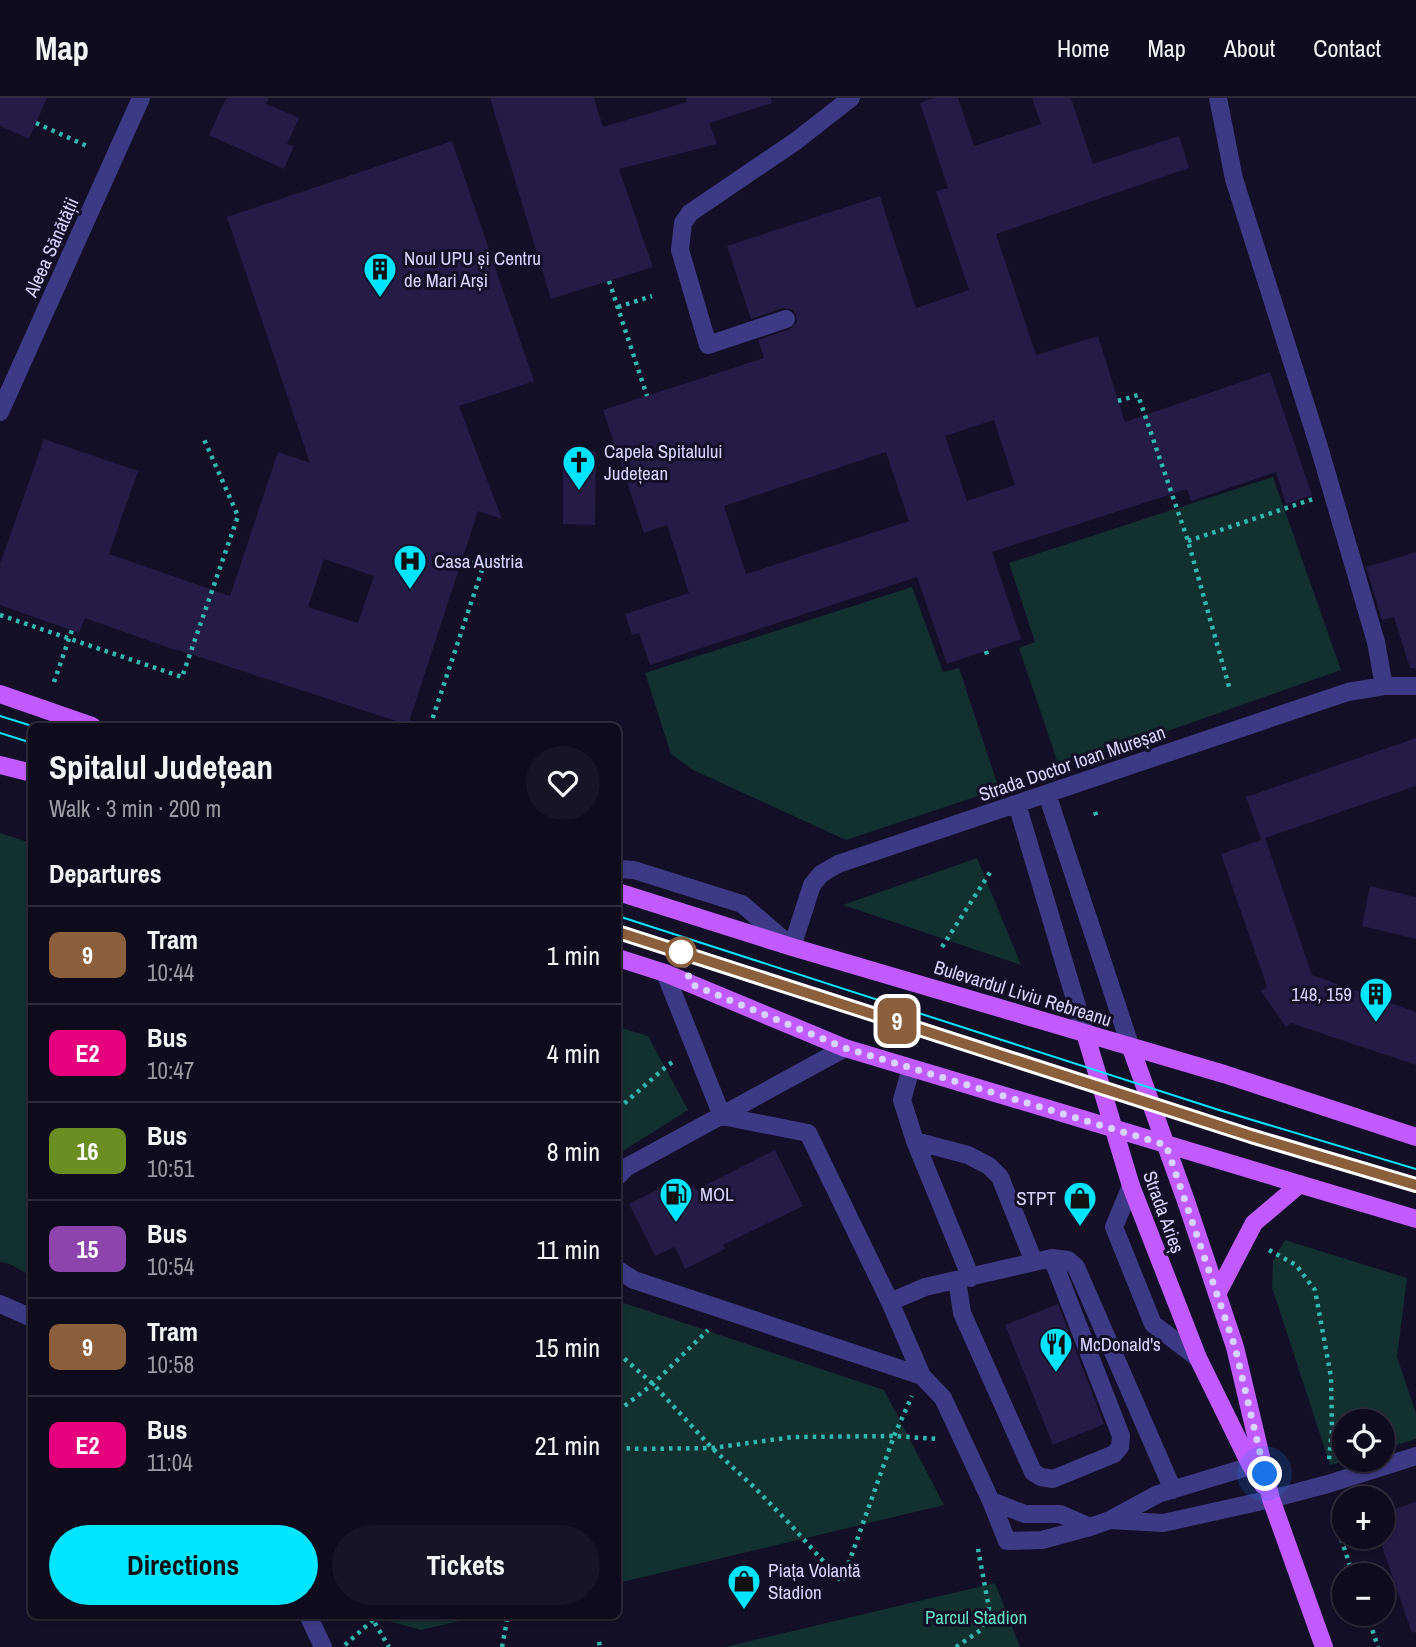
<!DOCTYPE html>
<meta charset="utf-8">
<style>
body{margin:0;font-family:"Archivo Narrow",sans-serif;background:#171425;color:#f1f3f6;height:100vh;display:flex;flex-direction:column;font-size:26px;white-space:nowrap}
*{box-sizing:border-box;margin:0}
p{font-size:23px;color:#9b9ba3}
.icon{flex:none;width:38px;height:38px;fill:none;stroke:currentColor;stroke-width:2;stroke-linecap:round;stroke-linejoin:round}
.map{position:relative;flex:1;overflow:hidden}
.sheet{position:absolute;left:28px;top:625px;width:593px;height:896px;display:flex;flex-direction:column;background:#0e0b1c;border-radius:10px;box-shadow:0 2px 5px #0004,0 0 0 2px #2e2b3b}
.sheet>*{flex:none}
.badge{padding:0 14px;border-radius:10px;font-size:24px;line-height:46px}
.controls{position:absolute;left:1332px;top:1311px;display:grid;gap:14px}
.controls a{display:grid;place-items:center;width:63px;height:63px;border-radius:50%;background:#0e0b1c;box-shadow:0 2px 5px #0004,0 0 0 2px #2e2b3b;font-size:35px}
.you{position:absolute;width:35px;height:35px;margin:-18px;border:5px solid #fff;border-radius:50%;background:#1a73e8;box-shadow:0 0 0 10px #1a73e833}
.map>.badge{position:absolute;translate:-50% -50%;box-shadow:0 0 0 4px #fff}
h2{padding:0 21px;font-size:26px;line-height:63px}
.round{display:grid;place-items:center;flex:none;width:74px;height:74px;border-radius:37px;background:#171425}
.head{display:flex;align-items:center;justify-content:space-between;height:119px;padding:0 21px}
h1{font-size:33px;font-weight:700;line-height:52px}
.cta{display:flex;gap:14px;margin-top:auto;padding:14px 21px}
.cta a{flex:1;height:80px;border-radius:42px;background:#00e5ff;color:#111;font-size:28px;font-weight:700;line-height:80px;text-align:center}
.cta a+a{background:#171425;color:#f1f3f6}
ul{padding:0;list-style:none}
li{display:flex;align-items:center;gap:21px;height:98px;padding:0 21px;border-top:2px solid #2e2b3b}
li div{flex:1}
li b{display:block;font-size:26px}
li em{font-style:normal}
li .badge{min-width:77px;font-weight:700;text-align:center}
header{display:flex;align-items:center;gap:42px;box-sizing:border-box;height:98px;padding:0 35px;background:#0e0b1c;border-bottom:2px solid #2e2b3b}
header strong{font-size:33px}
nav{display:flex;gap:38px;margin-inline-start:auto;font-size:24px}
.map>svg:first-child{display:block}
.green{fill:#12302f}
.building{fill:#241b47;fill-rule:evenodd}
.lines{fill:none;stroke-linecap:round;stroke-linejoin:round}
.path{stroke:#2fb8b0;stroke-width:4.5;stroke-dasharray:3.5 5;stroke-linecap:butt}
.minor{stroke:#3d3a85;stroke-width:18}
.major{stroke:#c25bff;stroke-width:18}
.tram{stroke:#00e5ff;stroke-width:2}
.line-casing{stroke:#fff;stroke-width:16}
.line{stroke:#8b5e3c;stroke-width:10}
.walk{stroke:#d9d4ff;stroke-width:7;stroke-dasharray:0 12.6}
.stop-dot{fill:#fff;stroke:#8b5e3c;stroke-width:3.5}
.labels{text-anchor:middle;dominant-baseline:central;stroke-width:6;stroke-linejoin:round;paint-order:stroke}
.street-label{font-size:19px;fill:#d9d4ff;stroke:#130f26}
.poi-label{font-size:19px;fill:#d9d4ff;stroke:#130f26;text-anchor:start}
.park-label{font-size:19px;fill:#5fe0c0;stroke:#130f26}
</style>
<header>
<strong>Map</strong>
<nav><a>Home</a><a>Map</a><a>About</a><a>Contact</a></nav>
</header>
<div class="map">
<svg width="1416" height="1549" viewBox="0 0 1416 1549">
<rect width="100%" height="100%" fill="#130f26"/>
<path class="green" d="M1273 379 1341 572 1060 671 1019 550 1035 544 1009 465Z
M912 489 943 574 959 570 999 691 846 742 693 672 671 656 645 575Z
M0 735 31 745V1178L10 1166 0 1164Z
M977 760 1021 867 843 807Z
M618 929 648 938 688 1012 618 1056Z
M1285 1142 1407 1180 1397 1259 1416 1315V1341L1383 1351 1382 1323H1344V1362H1349L1330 1367 1272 1189 1273 1163Z
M618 1203 884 1292 944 1407 618 1485Z
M995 1485 1020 1549H725Z
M368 1517H484L421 1532Z"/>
<path class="building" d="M0 0H47L29 41 0 28Z
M226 0H269L266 6 299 20 287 46 294 48 284 71 209 37Z
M490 0H594L603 29 687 4 686 0H771L772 5 709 25 717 46 619 71 653 169 551 201Z
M933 0H958L974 48 1041 26 1032 0H1071L1093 66 1179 38 1189 70 996 136 1036 257 1098 238 1125 324 1270 274 1312 397 1286 406 1276 374 1191 403 1187 391 992 454 1021 541 947 566 917 479 650 567 639 535 632 537 625 516 689 495 667 427 644 435 603 312 764 260 758 242 790 231 797 224 796 217 793 212 783 210 751 221 727 148 880 98 916 210 969 192 936 93 948 90 920 5ZM994 322 1015 387 967 403 945 338ZM886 354 909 423 746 476 724 408Z
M452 43 534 283 459 308 502 421 478 413 408 627 178 552V553L85 520 79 535 0 507V466L44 341 138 373 109 456 230 498 278 354 310 365 227 119ZM324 461 374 478 358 525 308 509Z
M579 348 596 354 595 427 563 426V362L569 353Z
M1416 454V570H1410L1394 519 1382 522 1366 469Z
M1416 640V688L1265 740 1312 877 1416 914V967L1291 925 1286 929 1261 893 1267 889 1221 756 1261 742 1246 699Z
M1370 788 1416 799V841L1362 828Z
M775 1052 803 1108 723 1147 725 1151 685 1171 675 1149 655 1158 629 1106 661 1090 667 1100 693 1087 696 1092Z
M1058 1206 1104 1326 1053 1347 1005 1227Z
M1416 1404V1534L1412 1535 1382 1448V1415Z"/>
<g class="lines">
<path class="path" d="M36 25 87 48
M609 183 647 298
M618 209 652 198
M1118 303 1138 297 1188 443 1230 592
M1188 443 1313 401
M0 517 182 579 238 418 203 339
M986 553 988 560
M54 584 72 532
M430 628 483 469 462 462
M1095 714 1097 719
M942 849 991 773
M618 1011 668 967 676 962
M1269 1152 1296 1167 1315 1192 1331 1279 1332 1331 1329 1362
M618 1255 653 1286 712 1350 754 1389 789 1425 842 1484 894 1338 912 1298
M618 1313 653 1286 708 1232
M618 1350 643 1351 712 1350 793 1339 894 1338 938 1341
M1336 1408 1334 1419 1353 1477
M1367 1516 1378 1549
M372 1517 373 1522 389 1549
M599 1544 600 1549
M345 1547 373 1522
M502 1549 508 1517
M956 1549 981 1532 989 1510 978 1451"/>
<path class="minor" d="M1218 0 1234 81 1319 349 1376 544 1384 588
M786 221 708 247 680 152 683 125 690 115 796 43 851 0
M0 314 141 0
M1047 696 1131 950
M1017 706 1085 935
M618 771 634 772 742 806 792 849 812 787 821 776 838 766 1348 594 1384 588H1416
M665 875 722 1018 808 1035 890 1204 922 1278 943 1300 991 1403 1007 1443 1042 1442 1090 1429 1110 1422 1158 1396 1251 1368
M911 970 902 1002 915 1043 971 1180
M915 1043 968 1057 989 1068 1000 1079 1034 1164
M618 1078 627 1069 845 950
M1131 1088 1114 1129 1153 1226 1198 1260
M618 1172 634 1182 922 1278
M957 1182 962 1215 1033 1374 1041 1379 1053 1381 1114 1356 1120 1349 1121 1338 1052 1160
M890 1204 925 1189 1052 1160 1068 1162 1076 1169 1173 1392
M0 1206 32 1220
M991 1403 1025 1416H1060L1090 1429
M1110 1422 1163 1425 1271 1401 1328 1386 1416 1358
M308 1517 323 1549"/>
<path class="major" d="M0 596 92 628
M0 667 32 675
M618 794 792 849 1224 976 1416 1039
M618 860 665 875 845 950 1416 1121
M1085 935 1131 1088 1198 1260 1251 1368 1263 1387
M1131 950 1186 1103 1235 1249 1271 1401 1324 1549
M1217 1196 1254 1125 1300 1086"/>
<path class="tram" d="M0 618 32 628
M0 635 32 645
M618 818 1219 1012 1416 1071
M618 834 1251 1038 1416 1087"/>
</g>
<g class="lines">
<defs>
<path id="line" d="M618 834 1251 1038 1416 1087"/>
</defs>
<use href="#line" class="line-casing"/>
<use href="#line" class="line"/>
<path class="walk" d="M681 854 691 886 845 950 1166 1047 1235 1249 1265 1376"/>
</g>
<defs>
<symbol id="building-pin" viewBox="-11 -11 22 30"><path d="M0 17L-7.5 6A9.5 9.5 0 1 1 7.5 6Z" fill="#00e5ff" stroke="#130f26"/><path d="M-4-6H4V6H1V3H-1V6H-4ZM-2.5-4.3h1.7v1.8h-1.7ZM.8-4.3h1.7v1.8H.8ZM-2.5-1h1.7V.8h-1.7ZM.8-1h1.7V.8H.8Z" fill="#111"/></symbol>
<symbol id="church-pin" viewBox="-11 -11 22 30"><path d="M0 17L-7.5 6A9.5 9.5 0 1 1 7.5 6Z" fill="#00e5ff" stroke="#130f26"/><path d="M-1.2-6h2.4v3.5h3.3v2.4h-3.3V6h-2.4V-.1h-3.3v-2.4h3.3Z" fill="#111"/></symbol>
<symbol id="hospital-pin" viewBox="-11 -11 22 30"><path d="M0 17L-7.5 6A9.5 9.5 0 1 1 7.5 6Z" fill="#00e5ff" stroke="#130f26"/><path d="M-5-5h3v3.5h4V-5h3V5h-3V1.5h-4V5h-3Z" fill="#111"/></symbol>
<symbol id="fuel-pin" viewBox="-11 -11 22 30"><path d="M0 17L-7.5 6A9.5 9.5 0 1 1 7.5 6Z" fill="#00e5ff" stroke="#130f26"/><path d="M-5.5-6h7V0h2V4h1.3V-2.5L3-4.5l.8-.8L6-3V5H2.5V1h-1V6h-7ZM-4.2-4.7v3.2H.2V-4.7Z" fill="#111"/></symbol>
<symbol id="shop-pin" viewBox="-11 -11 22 30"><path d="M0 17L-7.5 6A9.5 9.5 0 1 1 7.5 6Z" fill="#00e5ff" stroke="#130f26"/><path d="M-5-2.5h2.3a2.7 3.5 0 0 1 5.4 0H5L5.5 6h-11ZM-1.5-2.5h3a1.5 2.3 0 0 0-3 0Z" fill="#111"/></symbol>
<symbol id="restaurant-pin" viewBox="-11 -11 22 30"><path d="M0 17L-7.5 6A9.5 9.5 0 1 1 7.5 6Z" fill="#00e5ff" stroke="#130f26"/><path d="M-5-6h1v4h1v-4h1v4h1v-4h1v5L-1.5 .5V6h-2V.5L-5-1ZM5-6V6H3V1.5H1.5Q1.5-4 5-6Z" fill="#111"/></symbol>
</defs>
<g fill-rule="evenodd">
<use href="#building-pin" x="361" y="152" width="38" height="52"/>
<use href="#church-pin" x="560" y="345" width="38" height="52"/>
<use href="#hospital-pin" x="391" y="444" width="38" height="52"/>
<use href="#building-pin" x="1357" y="877" width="38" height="52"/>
<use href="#fuel-pin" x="657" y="1077" width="38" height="52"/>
<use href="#shop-pin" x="1061" y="1081" width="38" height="52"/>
<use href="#restaurant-pin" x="1037" y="1227" width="38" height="52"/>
<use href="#shop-pin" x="725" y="1464" width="38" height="52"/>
</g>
<circle class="stop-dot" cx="681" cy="854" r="14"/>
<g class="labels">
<g class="street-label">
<text transform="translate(51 149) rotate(-66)">Aleea Sănătății</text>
<text transform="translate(1072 665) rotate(-19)">Strada Doctor Ioan Mureșan</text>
<text transform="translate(1023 895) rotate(17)">Bulevardul Liviu Rebreanu</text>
<text transform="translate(1164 1114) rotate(70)">Strada Arieș</text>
</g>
<g class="poi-label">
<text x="404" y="160">Noul UPU și Centru<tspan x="404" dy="22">de Mari Arși</tspan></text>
<text x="604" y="353">Capela Spitalului<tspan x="604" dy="22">Județean</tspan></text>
<text x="434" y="463">Casa Austria</text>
<text x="1352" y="896" text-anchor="end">148, 159</text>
<text x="700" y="1096">MOL</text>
<text x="1056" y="1100" text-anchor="end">STPT</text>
<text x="1080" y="1246">McDonald's</text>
<text x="768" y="1472">Piața Volantă<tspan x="768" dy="22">Stadion</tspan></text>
</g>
<g class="park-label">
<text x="976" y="1519">Parcul Stadion</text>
</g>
</g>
</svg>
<div class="controls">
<a><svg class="icon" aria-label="locate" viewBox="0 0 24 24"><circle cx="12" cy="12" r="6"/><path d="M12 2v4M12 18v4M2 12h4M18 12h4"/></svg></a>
<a>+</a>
<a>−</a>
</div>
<div class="you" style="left:1265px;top:1376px"></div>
<b class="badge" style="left:897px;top:923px;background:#8b5e3c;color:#fff">9</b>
<section class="sheet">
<div class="head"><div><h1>Spitalul Județean</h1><p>Walk · 3 min · 200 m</p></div><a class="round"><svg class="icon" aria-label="heart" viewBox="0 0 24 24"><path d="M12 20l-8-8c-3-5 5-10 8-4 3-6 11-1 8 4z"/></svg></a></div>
<h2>Departures</h2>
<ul>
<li><span class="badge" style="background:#8b5e3c;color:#fff">9</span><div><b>Tram</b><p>10:44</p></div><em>1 min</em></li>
<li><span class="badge" style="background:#e6007e;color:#fff">E2</span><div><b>Bus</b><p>10:47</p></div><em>4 min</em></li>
<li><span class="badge" style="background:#6b8e23;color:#fff">16</span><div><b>Bus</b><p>10:51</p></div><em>8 min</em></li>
<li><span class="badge" style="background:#8e44ad;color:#fff">15</span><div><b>Bus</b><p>10:54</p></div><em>11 min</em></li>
<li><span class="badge" style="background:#8b5e3c;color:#fff">9</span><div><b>Tram</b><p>10:58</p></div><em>15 min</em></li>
<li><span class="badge" style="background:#e6007e;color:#fff">E2</span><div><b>Bus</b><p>11:04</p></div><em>21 min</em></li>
</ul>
<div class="cta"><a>Directions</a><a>Tickets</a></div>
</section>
</div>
